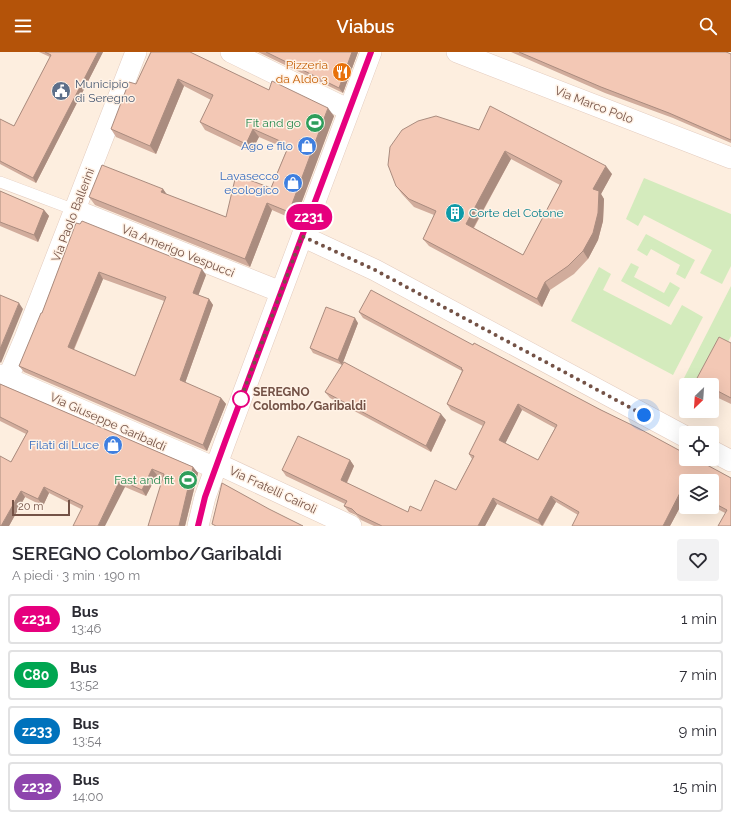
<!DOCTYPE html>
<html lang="it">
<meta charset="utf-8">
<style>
body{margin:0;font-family:Raleway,sans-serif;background:#f2f2f3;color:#2b2b33;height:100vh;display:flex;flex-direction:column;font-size:15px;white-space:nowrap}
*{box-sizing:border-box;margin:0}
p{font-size:13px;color:#7c7c81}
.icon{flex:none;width:22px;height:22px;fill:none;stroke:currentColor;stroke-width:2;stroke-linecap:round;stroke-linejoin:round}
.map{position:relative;height:474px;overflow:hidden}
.sheet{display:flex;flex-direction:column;background:#fff;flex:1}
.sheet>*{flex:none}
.badge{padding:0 8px;border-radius:13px;font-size:14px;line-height:26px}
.needle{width:26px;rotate:205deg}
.fabs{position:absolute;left:679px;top:326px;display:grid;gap:8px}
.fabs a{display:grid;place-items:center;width:40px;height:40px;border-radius:4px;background:#fff;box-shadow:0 4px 16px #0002;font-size:20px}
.scale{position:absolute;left:12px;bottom:10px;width:58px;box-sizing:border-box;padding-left:4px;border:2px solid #745246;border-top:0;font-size:11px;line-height:14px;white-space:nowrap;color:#745246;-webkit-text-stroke:3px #fff2e6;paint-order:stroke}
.you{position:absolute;width:20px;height:20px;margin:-10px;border:3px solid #fff;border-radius:50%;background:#1a73e8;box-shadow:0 0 0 6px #1a73e833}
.map>.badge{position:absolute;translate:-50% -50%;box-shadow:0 0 0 2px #fff}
.round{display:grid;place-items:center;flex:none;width:42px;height:42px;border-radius:4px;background:#f2f2f3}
.summary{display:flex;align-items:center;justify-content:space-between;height:68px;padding:0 12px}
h1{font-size:19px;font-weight:600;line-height:30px}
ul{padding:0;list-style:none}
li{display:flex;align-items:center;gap:12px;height:50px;margin:0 8px 6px;padding:0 4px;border:2px solid #e1e1e2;border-radius:4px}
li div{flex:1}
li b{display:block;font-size:15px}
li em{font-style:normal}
li .badge{min-width:44px;font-weight:700;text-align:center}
header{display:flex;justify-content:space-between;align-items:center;height:52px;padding:0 12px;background:#b45309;color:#fff;font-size:18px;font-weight:600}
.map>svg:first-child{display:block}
.green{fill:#d4ebbd}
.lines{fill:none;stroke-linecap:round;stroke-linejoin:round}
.lane-casing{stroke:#e3cbbe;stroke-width:12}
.street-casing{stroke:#e3cbbe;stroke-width:22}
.lane{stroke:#fff;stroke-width:11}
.street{stroke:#fff;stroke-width:21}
.wall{fill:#d1ac9c;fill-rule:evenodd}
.shaded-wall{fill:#aa8c7f}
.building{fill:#f3c8b5;stroke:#aa8c7f;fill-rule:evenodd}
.line-casing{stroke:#fff;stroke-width:9}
.line{stroke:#e6007e;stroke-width:6}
.walk{stroke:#745246;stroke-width:4;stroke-dasharray:0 7.2}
.stop-dot{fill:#fff;stroke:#e6007e;stroke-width:2}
.labels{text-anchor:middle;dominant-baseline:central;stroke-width:3;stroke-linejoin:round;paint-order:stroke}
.food-label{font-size:12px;fill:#c56008;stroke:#fff2e6;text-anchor:end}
.service-label{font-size:12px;fill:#4e5e75;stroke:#fff2e6;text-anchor:start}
.street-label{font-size:12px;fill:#745246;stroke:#fff2e6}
.leisure-label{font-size:12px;fill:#27864d;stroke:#fff2e6;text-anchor:end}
.shop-label{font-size:12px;fill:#366cbe;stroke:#fff2e6;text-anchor:end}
.culture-label{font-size:12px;fill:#0d838f;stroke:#fff2e6;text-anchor:start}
.stop-label{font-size:12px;font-weight:bold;fill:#745246;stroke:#fff2e6;text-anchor:start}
</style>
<header><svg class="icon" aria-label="menu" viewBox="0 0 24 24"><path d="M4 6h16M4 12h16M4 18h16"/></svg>Viabus<svg class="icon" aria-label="search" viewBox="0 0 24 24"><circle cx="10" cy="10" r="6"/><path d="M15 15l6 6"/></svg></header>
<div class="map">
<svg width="731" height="474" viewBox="0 0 731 474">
<rect width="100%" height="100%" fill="#fdeedf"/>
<path class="green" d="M644 126 731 162V214L722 232 700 221 712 198 644 163 638 174 626 167Z
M646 182 695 208 685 227 676 222 680 213 651 197 647 204 637 198Z
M631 211 639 215 634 225 664 241 670 230 680 236 669 255 621 229Z
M599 215 611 222 603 238 671 273 682 253 703 265 673 323 571 269Z
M731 234V284L706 333H693L683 328Z"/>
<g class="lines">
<defs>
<path id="lane" d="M0 130 75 158"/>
<path id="street" d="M231 0 349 58
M457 0 731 106
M75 158 281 240
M302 184 375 218 686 385
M0 323 206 412H218L351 474
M8 326 25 286 136 0
M712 399 731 409
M198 474 205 445 225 390 371 0"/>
</defs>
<use href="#lane" class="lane-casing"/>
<use href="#street" class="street-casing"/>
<use href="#lane" class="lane"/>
<use href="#street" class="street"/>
</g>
<path class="wall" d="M39 0H103L36 131 0 112V67L14 74 50 5Z
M151 0 269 38 334 64 295 168 272 158 250 215 95 153 89 145 163 137 167 143 226 165 271 136 287 97 259 85 251 100 205 78 200 70 211 48 184 34 156 102 116 85 111 77 136 32Z
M258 0H358L343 41Z
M511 0H726L731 2V91L673 66 605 41Z
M402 78 612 122 601 142 604 147 603 169 598 188 588 207 574 222 550 238 542 255 429 194 423 187 434 163 414 155 402 142 396 134ZM511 107 560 133 523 203 474 176Z
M0 139 44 158 49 164 38 190 0 174Z
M76 171 206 223 198 243 209 247 213 253 185 331 221 346 226 352 207 399 24 320 19 314 42 261ZM103 227 164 249 135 324 74 298Z
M359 260 473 293 601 358 731 426V474L725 461 712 454V429H686V444L670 474H572L578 463 556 450 543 474 497 452 485 474H374L361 468 356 463 349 460 344 454 345 452 286 424 282 418 350 408 354 414 347 431 408 460 421 459 456 438 472 407 469 402 483 374 451 358 447 352 462 319 363 266ZM522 358 555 376 538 408 505 391Z
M358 271 342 313 313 301 310 296Z
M731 291V352L712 343V333H700L696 328Z
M0 332 193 415 198 421 185 474H148L163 426 157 423 146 444 125 435 81 457 49 441 43 454 25 445 9 474 11 410 26 382 0 369Z
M325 340 446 368 431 400 330 346Z"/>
<path class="shaded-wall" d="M98 0H103L36 131 33 126Z
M352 0H358L343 41 339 36Z
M178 27 184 34 156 102 150 94Z
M328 56 334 64 295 168 289 160Z
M253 77 259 85 251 100 246 92Z
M505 99 511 107 471 180 466 172Z
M606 114 612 122 601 142 604 147 603 169 598 188 588 207 583 199 593 137Z
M163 137 168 144 161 140Z
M267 151 272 158 250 215 245 207Z
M44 158 49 164 38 190 34 183Z
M202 217 206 223 197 247 193 241Z
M99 220 103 227 72 301 68 295Z
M545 230 550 238 542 255 537 247Z
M209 247 213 253 184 334 180 328Z
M19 251 23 257 1 311 0 310V297Z
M355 266 358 271 342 313 338 308Z
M221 346 226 352 207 399 203 393Z
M518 352 522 358 504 394 499 388Z
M441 362 446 368 431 400 426 394Z
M350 408 354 414 345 434 341 428Z
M193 415 198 421 185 474H179Z
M152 417 157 423 146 444 142 438Z
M120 428 125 435 105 474H98Z
M44 435 49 441 43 454 38 447Z
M683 435 686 438V444L670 474H663Z
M21 439 25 445 9 474H1Z
M551 444 556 450 542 474 538 468Z
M493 446 497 452 485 474H478Z"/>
<path class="building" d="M45 0H98L33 126 0 109V67L14 74 51 3Z
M151 0H190L269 38 272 29 328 56 289 160 267 151 245 207 89 145 102 113 163 137 161 140 226 165 236 123 271 136 289 93 253 77 246 92 200 70 213 43 178 27 150 94 111 77 129 30 136 32Z
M266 0H352L339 36Z
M519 0H726L731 2V88L669 61 601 35Z
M490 54 606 114 593 137 599 139 598 161 593 181 583 199 568 214 545 230 537 247 423 187 436 159 409 147 396 134 388 113 390 95 402 78 418 69 436 64 479 78ZM505 99 562 129 523 203 466 172Z
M0 139 44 158 34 183 0 170Z
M82 169 202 217 193 241 209 247 180 328 221 346 203 393 19 314 41 261H42L76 171 80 172ZM99 220 166 245 135 324 68 295Z
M371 238 473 293 474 291 512 311 601 358 638 376 686 402V407H696L731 426V474H718L727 458 712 450V429H686V436L683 435 663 474H572L579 460 551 444 538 468 493 446 478 474H382L357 462 352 457 344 454 347 449 282 418 298 384 350 408 341 428 408 460 410 454 421 459 435 428 456 438 474 404 469 402 485 370 447 352 463 318 461 317 462 316 359 260ZM518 352 557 373 538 408 499 388Z
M0 243 19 251 0 297Z
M326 255 355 266 338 308 310 296Z
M719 285 731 291V346L712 336V333H705L696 328Z
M344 310 441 362 426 394 325 340Z
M0 332 193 415 179 474H148L164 422 152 417 142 438 120 428 98 474H73L83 454 44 435 38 447 21 439 1 474H0V404L11 410 28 379 0 365Z
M222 431 269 457 303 474H216L212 472Z"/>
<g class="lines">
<defs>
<path id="line" d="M198 474 205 445 225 390 371 0"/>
</defs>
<use href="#line" class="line-casing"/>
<use href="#line" class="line"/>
<path class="walk" d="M241 347 240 349 302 184 375 218 644 363"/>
</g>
<defs>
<symbol id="restaurant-disc" viewBox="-11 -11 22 22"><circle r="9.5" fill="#e8710a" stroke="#fff2e6"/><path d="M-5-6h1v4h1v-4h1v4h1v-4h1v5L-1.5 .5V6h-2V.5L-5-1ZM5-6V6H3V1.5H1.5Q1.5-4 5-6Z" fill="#fff"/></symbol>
<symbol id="civic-disc" viewBox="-11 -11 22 22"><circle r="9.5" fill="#5c6f8a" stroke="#fff2e6"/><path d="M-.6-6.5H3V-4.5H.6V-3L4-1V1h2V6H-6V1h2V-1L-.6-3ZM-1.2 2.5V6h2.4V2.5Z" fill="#fff"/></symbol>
<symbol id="stadium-disc" viewBox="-11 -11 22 22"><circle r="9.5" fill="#2e9e5b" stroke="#fff2e6"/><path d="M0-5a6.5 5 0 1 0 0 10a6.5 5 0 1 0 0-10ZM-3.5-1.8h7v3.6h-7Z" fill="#fff"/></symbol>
<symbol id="shop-disc" viewBox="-11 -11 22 22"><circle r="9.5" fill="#3f7fe0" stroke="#fff2e6"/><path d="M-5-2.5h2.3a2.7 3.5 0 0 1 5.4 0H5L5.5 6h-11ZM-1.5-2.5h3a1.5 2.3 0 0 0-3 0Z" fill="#fff"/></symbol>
<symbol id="building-disc" viewBox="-11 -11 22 22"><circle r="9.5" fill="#0f9aa8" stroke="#fff2e6"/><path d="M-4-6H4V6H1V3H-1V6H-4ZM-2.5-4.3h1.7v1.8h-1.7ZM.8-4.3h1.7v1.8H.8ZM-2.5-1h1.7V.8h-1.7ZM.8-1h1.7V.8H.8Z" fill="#fff"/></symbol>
</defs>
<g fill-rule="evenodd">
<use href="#restaurant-disc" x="331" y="9" width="22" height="22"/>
<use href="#civic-disc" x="50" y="28" width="22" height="22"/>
<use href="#stadium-disc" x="304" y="60" width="22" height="22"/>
<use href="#shop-disc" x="296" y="83" width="22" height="22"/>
<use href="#shop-disc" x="282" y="120" width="22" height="22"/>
<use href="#building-disc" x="444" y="150" width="22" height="22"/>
<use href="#shop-disc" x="102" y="382" width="22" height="22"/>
<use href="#stadium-disc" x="177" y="417" width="22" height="22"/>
</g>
<circle class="stop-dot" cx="241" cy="347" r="8"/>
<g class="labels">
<g class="food-label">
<text x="328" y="13">Pizzeria<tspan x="328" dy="14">da Aldo 3</tspan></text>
</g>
<g class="service-label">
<text x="75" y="32">Municipio<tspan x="75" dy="14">di Seregno</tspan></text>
</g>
<g class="street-label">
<text transform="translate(594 53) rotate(21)">Via Marco Polo</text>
<text transform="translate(73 163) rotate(-69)">Via Paolo Ballerini</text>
<text transform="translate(178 199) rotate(22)">Via Amerigo Vespucci</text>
<text transform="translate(108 370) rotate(24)">Via Giuseppe Garibaldi</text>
<text transform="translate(273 438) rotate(25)">Via Fratelli Cairoli</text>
</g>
<g class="leisure-label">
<text x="301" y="71">Fit and go</text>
<text x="174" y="428">Fast and fit</text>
</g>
<g class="shop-label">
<text x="293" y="94">Ago e filo</text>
<text x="279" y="124">Lavasecco<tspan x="279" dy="14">ecologico</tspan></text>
<text x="99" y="393">Filati di Luce</text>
</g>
<g class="culture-label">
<text x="469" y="161">Corte del Cotone</text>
</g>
<g class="stop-label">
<text x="253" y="340">SEREGNO<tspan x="253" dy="14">Colombo/Garibaldi</tspan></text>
</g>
</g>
</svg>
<div class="fabs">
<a><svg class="needle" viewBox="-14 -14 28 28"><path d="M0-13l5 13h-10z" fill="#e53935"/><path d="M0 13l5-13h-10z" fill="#7c7c81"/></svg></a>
<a><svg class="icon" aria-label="locate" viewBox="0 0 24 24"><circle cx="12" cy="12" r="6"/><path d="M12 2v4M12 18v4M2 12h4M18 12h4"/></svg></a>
<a><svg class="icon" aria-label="layers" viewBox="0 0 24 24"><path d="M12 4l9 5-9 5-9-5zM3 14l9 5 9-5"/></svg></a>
</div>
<div class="scale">20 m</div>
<div class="you" style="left:644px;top:363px"></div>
<b class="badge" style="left:309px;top:165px;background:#e6007e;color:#fff">z231</b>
</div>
<section class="sheet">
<div class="summary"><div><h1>SEREGNO Colombo/Garibaldi</h1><p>A piedi · 3 min · 190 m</p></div><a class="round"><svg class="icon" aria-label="heart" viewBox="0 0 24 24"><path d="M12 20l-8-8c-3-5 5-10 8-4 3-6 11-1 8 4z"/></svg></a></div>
<ul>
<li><span class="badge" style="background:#e6007e;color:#fff">z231</span><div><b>Bus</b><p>13:46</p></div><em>1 min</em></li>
<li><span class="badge" style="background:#00a651;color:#fff">C80</span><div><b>Bus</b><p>13:52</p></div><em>7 min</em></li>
<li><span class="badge" style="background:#0072bc;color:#fff">z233</span><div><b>Bus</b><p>13:54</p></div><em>9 min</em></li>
<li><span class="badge" style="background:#8e44ad;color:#fff">z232</span><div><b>Bus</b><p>14:00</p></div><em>15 min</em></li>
</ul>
</section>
